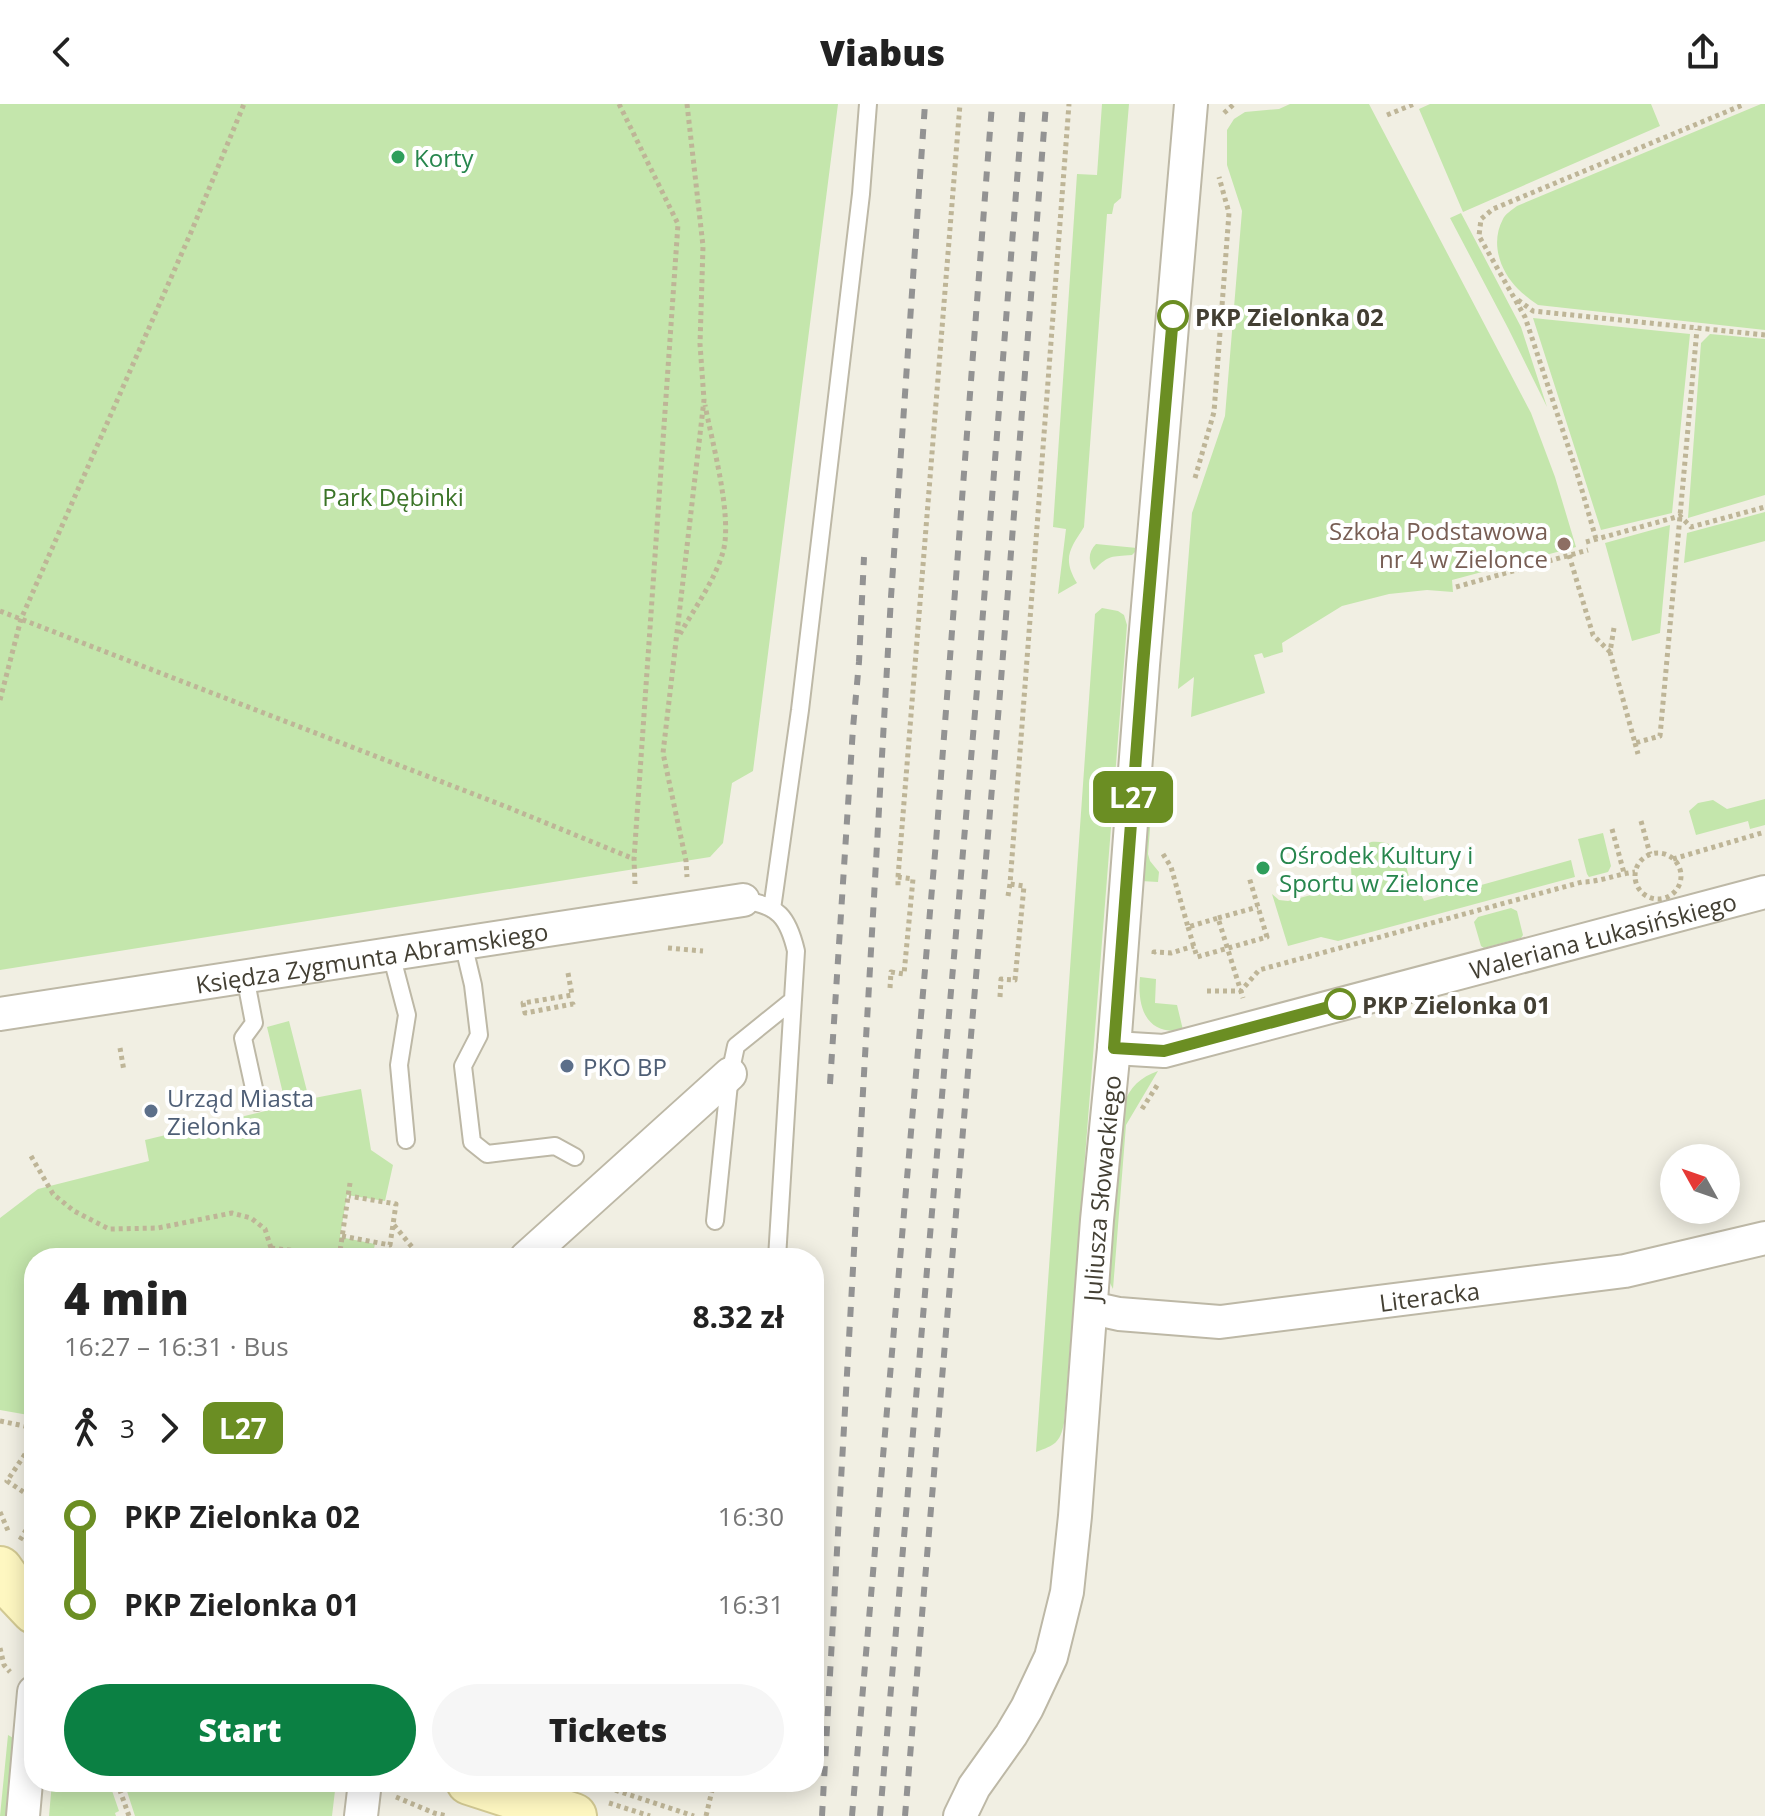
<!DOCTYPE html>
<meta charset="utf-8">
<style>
body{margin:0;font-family:"Open Sans",sans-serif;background:#f6f6f6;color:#222;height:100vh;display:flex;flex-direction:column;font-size:30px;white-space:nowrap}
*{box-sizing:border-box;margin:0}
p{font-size:26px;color:#767676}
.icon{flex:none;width:44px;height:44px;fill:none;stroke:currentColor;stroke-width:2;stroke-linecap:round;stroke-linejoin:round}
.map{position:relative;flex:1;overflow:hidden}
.side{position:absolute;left:24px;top:1144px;width:800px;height:544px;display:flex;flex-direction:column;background:#fff;border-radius:32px;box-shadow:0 4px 20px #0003}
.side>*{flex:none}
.badge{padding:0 16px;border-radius:12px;font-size:28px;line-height:52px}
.needle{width:52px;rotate:310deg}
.buttons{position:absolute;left:1660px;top:1040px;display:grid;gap:16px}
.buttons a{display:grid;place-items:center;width:80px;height:80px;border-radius:50%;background:#fff;box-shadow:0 4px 20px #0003;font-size:40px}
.map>.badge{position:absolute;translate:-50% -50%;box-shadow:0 0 0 4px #fff}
.legs{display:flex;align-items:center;gap:12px;height:88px;padding:0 40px;font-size:26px}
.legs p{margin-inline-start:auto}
.summary{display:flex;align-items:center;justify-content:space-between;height:136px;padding:0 40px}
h1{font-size:44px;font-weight:800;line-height:60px}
.cta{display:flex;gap:16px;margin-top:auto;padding:16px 40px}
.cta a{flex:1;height:92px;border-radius:48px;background:#0b8043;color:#fff;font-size:32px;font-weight:800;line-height:92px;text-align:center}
.cta a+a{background:#f6f6f6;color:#222}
ul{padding:0 40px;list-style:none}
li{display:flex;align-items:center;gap:28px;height:88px;font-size:30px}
li i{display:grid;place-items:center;width:12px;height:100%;margin:0 10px;background:currentColor}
li i::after{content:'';width:20px;height:20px;margin:-10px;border:6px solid;border-radius:50%;background:#fff}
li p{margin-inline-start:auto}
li:first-child i{background:linear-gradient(#0000 50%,currentColor 0)}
li:last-child i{background:linear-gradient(currentColor 50%,#0000 0)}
header{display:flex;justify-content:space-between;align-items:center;height:104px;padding:0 40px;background:#fff;font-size:36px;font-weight:800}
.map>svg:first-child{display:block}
.green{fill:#c4e6ac}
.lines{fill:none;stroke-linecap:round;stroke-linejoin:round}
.lane-casing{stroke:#bdb8a6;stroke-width:20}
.street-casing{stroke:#bdb8a6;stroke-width:36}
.secondary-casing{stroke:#d2c993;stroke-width:48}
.path{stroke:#beb597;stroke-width:5;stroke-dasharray:4 4;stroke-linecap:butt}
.lane{stroke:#fff;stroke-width:16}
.street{stroke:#fff;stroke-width:32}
.secondary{stroke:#fef7c1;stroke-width:44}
.rail{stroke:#939393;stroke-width:6;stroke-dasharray:10 10;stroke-linecap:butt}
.line-1-casing{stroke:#fff;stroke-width:18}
.line-1{stroke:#6b8e23;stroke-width:12}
.leisure-dot{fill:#2e9e5b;stroke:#fff;stroke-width:3}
.stop-1-dot{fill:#fff;stroke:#6b8e23;stroke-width:4}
.education-dot{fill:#8d6e63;stroke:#fff;stroke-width:3}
.service-dot{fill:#5c6f8a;stroke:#fff;stroke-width:3}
.labels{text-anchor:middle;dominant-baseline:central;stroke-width:8;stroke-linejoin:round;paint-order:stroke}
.leisure-label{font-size:24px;fill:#27864d;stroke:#fff;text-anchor:start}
.stop-label{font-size:24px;font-weight:bold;fill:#433f33;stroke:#fff;text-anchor:start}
.park-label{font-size:24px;fill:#3b7428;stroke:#fff}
.education-label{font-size:24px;fill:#785e54;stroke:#fff;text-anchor:end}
.street-label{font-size:24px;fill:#433f33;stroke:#fff}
.service-label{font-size:24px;fill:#4e5e75;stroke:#fff;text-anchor:start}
</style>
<header><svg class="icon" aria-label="back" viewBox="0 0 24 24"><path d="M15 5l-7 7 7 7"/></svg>Viabus<svg class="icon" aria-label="share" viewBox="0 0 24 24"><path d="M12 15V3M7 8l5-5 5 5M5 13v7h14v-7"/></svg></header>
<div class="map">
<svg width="1765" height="1712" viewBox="0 0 1765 1712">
<rect width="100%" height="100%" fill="#f1efe3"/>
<path class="green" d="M0 0H838L753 667 732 679 723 739 710 753 0 866Z
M1102 0H1129L1121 94 1114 100 1112 110H1107L1084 423C1070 445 1062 454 1077 479L1058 490 1066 425 1053 423 1077 70 1097 71Z
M1290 0H1369L1531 309 1555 373 1576 443 1452 476 1453 488 1427 486 1389 490 1342 502 1282 539 1283 548 1264 554 1262 549 1254 551 1265 589 1191 613 1194 573 1178 585 1192 409 1225 312 1242 107 1227 61V26L1234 15 1245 8 1279 5Z
M1430 0H1651L1660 22 1463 108 1419 5Z
M1761 0H1765V226L1538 201C1531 196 1524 191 1518 185 1500 167 1490 139 1503 115 1505 110 1512 106 1517 102Z
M1461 109 1521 223 1547 303 1508 224 1450 114Z
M1533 214 1690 230 1672 409 1601 426Z
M1710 230 1765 235V391L1688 414 1701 239Z
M1765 408V437L1684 459 1687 429Z
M1670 421 1660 529 1632 537 1605 439Z
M1096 440 1137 444 1136 447 1132 451C1111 453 1110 450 1094 466 1088 458 1088 448 1096 440Z
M1102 504 1118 507 1124 511 1127 521 1064 1319C1060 1339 1055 1341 1036 1348L1095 510Z
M1154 674 1148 750 1150 757 1159 768 1158 778 1141 777 1150 679Z
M1765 695V721L1750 725 1748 717 1696 731 1689 707 1698 699 1713 696 1727 705Z
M1603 729 1611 762 1608 768 1589 773 1587 770 1578 735Z
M1371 738C1403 736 1405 758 1412 784L1418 783 1424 797 1571 756 1575 773 1338 837 1321 833 1288 842 1272 790 1279 796 1288 797 1353 780C1349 761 1350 747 1371 738Z
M1511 804 1517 807 1523 831 1521 834 1484 844 1481 842 1474 818 1478 813Z
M1140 873 1156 875 1155 899 1177 901 1183 926C1146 932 1137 903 1140 873Z
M289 917 309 995 361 985 371 1046 393 1061 385 1097 347 1091 340 1133 375 1140 372 1154H34V1312L0 1306V1114L38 1085 149 1057 145 1036 286 1002 267 923Z
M1158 967 1126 1021 1113 1185 1109 1177 1124 1001C1129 983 1141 973 1158 967Z
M8 1631 15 1635 8 1712H0Z
M52 1678H109L119 1707 115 1709 116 1712H49Z
M124 1678H336L332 1712H135Z"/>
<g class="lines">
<defs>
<path id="lane" d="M743 796C778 801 788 813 796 847L777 1154
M772 805 800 606 861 90 868 0
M463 839 473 881 479 931 463 962 472 1038 487 1050 555 1042 575 1053
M391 850 407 911 399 961 406 1036
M245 872 254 919 243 934 257 998
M715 1117 730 970 736 942 793 896"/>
<g id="street">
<path id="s1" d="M0 910 743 796"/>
<path id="s2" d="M1114 944 1164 947 1765 788"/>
<path d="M526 1154 730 970"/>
<path id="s3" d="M1092 1204 1119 1210 1220 1218 1625 1167 1765 1134"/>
<path d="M23 1712 34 1588"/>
<path d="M361 1712 365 1678"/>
<path id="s4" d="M960 1712 974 1683 1011 1631 1027 1604 1051 1553 1067 1488 1075 1412 1097 1116 1114 944 1143 561 1191 0"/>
</g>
<path id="secondary" d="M0 1465 17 1489 34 1507
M469 1678 574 1712"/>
</defs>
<use href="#lane" class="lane-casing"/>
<use href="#street" class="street-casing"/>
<use href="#secondary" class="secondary-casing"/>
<path class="path" d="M619 0 678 120 634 755 635 780
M687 0 703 142 700 240 704 296 663 649 686 757 687 773
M1224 9 1234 0
M1387 11 1414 0
M1518 196 1533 207 1765 231
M1195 374 1214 308 1229 109 1219 73
M1596 435 1577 369 1525 213 1479 132 1481 115 1493 105 1745 0
M1586 438 1680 412 1691 423 1765 403
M1569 451 1593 531 1610 548
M1456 483 1588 446
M0 507 507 703 634 755
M1614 524 1610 548 1635 639 1660 632 1697 225
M680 530C694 505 715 476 723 448 733 413 712 338 705 301
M0 596 21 515 192 126 244 0
M1635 639 1638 650
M1641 717 1650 750
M1612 725 1624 769
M1635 772a23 23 0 1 1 46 0a23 23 0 1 1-46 0Z
M1163 750 1171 763 1188 823 1218 814 1243 894
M1673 755 1765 728
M898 773 960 0
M1008 792 1010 780 1069 0
M1218 814 1258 803
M1188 823 1197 853 1267 833 1249 773
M668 844 703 847
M1154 850V848L1171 849 1194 842
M568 869 572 891 523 899 525 909 573 900 574 904
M890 884 891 868 904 870 913 775 898 773V785
M1207 887H1241L1259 866 1582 778C1600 778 1617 770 1635 768
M1000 893 1001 875 1015 876 1024 782 1010 780
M120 944 124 967
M1142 1005 1158 980
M31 1052 53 1090 74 1107 109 1125 158 1124 232 1109 251 1114 265 1125 271 1144 270 1154
M394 1121 421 1154
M342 1132 390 1141 396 1100 349 1092
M271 1144 340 1152
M339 1154 350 1079
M0 1317 34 1324
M34 1337 7 1377 34 1395
M0 1408 9 1429
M20 1436 34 1413
M0 1544 4 1561 10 1568
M117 1678 129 1712
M600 1681 694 1712
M396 1693 434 1709 447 1712
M609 1699 650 1712
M706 1712 714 1678"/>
<use href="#lane" class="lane"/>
<use href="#street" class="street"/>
<use href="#secondary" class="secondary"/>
<path class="rail" d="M830 980 853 624 859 558 864 453
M822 1712 891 493 925 0
M852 1712 936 738 992 0
M880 1712 977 585 1023 0
M905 1712 1000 589 1046 0"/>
</g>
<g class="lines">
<defs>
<path id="line-1" d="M1173 212 1143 561 1114 944 1164 947 1340 900"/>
</defs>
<use href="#line-1" class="line-1-casing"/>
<use href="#line-1" class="line-1"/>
</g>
<g class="leisure-dot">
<circle cx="398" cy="53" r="8"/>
<circle cx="1263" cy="764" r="8"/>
</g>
<g class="stop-1-dot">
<circle cx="1173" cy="212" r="14"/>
<circle cx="1340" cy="900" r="14"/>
</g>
<circle class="education-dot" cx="1564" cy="440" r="8"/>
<g class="service-dot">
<circle cx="567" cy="962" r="8"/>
<circle cx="151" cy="1007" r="8"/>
</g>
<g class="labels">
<g class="leisure-label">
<text x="414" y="53">Korty</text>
<text x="1279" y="750">Ośrodek Kultury i<tspan x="1279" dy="28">Sportu w Zielonce</tspan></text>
</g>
<g class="stop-label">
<text x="1195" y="212">PKP Zielonka 02</text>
<text x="1362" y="900">PKP Zielonka 01</text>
</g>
<g class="park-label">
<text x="393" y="392">Park Dębinki</text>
</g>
<g class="education-label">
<text x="1548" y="426">Szkoła Podstawowa<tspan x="1548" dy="28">nr 4 w Zielonce</tspan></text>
</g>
<g class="street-label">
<text stroke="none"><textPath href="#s2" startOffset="504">Waleriana Łukasińskiego</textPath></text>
<text stroke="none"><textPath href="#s1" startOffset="376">Księdza Zygmunta Abramskiego</textPath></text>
<text stroke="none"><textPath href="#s4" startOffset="656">Juliusza Słowackiego</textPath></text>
<text stroke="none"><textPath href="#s3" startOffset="340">Literacka</textPath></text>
</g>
<g class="service-label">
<text x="583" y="962">PKO BP</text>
<text x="167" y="993">Urząd Miasta<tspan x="167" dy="28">Zielonka</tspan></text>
</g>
</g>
</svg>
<div class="buttons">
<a><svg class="needle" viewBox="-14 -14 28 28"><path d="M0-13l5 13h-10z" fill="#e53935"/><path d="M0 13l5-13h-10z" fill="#767676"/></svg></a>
</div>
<b class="badge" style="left:1133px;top:693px;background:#6b8e23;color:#fff">L27</b>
<section class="side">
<div class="summary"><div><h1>4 min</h1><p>16:27 – 16:31 · Bus</p></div><b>8.32 zł</b></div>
<div class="legs"><svg class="icon" aria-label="walk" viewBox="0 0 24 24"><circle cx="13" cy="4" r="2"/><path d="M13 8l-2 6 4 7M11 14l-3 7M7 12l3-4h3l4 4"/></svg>3<svg class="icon" aria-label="forward" viewBox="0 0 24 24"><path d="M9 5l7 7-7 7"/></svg><b class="badge" style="background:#6b8e23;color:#fff">L27</b></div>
<ul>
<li><i style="color:#6b8e23"></i><b>PKP Zielonka 02</b><p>16:30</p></li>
<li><i style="color:#6b8e23"></i><b>PKP Zielonka 01</b><p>16:31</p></li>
</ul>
<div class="cta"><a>Start</a><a>Tickets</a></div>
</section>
</div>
